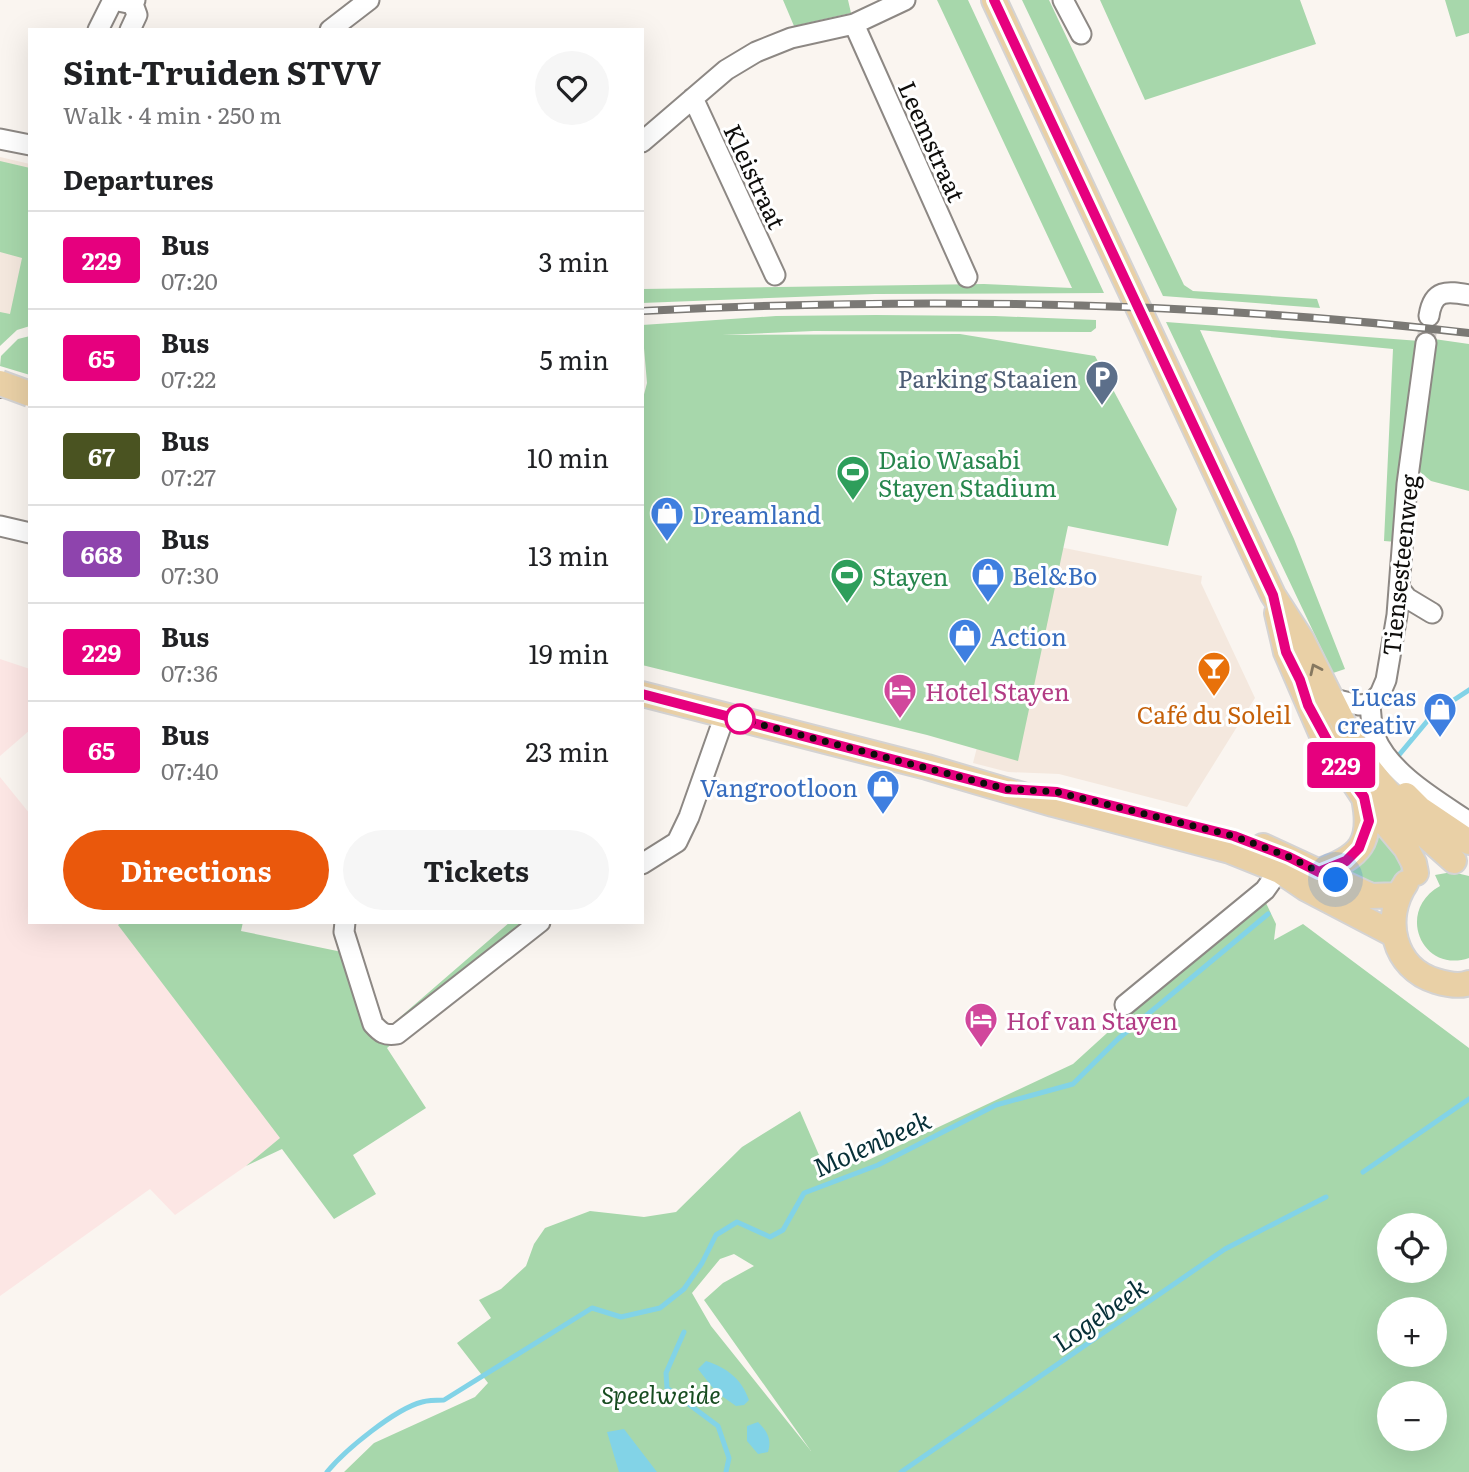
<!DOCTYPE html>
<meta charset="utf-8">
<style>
body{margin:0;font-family:Literata,serif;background:#f6f6f6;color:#202124;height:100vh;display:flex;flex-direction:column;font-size:26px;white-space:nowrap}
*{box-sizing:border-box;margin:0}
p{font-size:23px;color:#757577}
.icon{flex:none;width:38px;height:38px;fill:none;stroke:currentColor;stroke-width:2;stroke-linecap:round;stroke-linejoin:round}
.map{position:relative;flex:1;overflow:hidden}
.panel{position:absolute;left:28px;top:28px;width:616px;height:896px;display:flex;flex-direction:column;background:#fff;border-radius:0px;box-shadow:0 7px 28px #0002}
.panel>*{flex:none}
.badge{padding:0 14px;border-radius:5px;font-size:24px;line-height:46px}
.buttons{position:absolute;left:1377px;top:1213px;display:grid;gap:14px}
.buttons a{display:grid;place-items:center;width:70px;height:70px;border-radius:50%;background:#fff;box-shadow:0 7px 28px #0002;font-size:35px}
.you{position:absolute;width:35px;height:35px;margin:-18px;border:5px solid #fff;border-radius:50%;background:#1a73e8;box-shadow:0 0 0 10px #1a73e833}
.map>.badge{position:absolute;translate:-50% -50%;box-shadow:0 0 0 4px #fff}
h2{padding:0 35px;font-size:26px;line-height:63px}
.round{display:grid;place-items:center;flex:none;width:74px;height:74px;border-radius:37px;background:#f6f6f6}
.headline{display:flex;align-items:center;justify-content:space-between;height:119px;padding:0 35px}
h1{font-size:33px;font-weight:700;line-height:52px}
.button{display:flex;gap:14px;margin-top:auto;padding:14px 35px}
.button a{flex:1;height:80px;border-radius:42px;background:#ea580c;color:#fff;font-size:28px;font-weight:700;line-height:80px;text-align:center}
.button a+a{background:#f6f6f6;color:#202124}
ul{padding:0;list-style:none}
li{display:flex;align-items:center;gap:21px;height:98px;padding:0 35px;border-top:2px solid #e0e0e0}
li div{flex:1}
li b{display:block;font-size:26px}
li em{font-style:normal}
li .badge{min-width:77px;font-weight:700;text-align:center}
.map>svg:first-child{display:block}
.built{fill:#f4e8de}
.industrial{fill:#fce6e4}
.green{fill:#a7d7ab;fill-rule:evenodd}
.water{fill:#82d3e7}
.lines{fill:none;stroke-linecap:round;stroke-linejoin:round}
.stream{stroke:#82d3e7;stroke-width:5}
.minor-tunnel{stroke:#d7d2ce;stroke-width:19;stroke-dasharray:19 10;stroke-linecap:butt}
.minor-casing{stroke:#8d8884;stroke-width:23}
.major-casing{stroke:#d4d3d3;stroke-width:28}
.minor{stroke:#fff;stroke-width:19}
.major{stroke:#e9d0a6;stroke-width:24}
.rail-casing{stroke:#7b7975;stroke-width:8}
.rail{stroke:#fff;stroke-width:5;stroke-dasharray:16;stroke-linecap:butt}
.major-bridge-casing{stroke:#d4d3d3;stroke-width:28;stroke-linecap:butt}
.major-bridge{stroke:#e9d0a6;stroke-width:24}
.oneway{stroke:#867860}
.line-casing{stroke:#fff;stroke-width:16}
.line{stroke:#e6007e;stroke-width:10}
.walk{stroke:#0e0d0b;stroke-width:7;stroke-dasharray:0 12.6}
.stop-dot{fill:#fff;stroke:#e6007e;stroke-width:3.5}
.labels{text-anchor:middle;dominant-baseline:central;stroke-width:6;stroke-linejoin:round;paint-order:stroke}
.street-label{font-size:24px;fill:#0e0d0b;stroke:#fff}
.service-label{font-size:24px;fill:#4e5e75;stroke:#fff;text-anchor:end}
.leisure-label{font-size:24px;fill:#27864d;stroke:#fff;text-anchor:start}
.shop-label{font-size:24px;fill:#366cbe;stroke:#fff;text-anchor:start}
.hotel-label{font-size:24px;fill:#b23c85;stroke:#fff;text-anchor:start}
.food-label{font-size:24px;fill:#c56008;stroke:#fff}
.park-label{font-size:24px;font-style:italic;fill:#174c20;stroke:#fff}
.water-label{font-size:26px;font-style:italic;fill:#073038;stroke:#fff}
</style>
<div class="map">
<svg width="1469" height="1472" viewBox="0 0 1469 1472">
<rect width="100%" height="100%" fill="#faf5f0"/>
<path class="built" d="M0 157 30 164V323L0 327Z
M1030 541 1202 576 1201 583 1255 698 1187 807 1059 774 1008 772 973 763Z"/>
<path class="industrial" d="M0 659 30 669V730L0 756Z
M0 777 30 814V922H116L281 1138 246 1166 175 1215 150 1189 0 1296Z"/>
<path class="green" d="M783 0H848L851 13 794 26Z
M937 0H968L1104 293 875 294 642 303V289L984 284 1072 288Z
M1022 0H1049L1184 285 1193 291 1317 299 1320 308 1163 296Z
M1100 0H1300L1316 44 1145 100Z
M1445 0H1469V33L1456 37Z
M0 161 30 168V326L17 330 0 346V312L10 314 22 258 0 252Z
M876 315 995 316 1096 320V328L1091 332 814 331 722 335 960 334 1095 356 1177 509 1168 546 1068 526 1018 761 927 735 642 665V402L647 383 642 325 776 316Z
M1166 322 1420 341 1397 542 1384 541 1393 349 1200 330 1294 539 1345 669 1333 673Z
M30 336V375L0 366 1 356 18 339Z
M1434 339 1469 344V491L1431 481 1414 467Z
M1376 828C1390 843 1408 859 1398 881L1377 889 1340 871Z
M1452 872 1469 876V958C1422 974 1395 911 1440 886L1435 875Z
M1266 903 1276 924 1274 940 1303 924 1469 1048V1472H344L374 1443 475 1397 488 1383 457 1343 491 1318 479 1300 501 1289 526 1266 534 1244 545 1228 590 1211 644 1217 676 1212 742 1147 800 1111 822 1162 851 1151 864 1162 1073 1064 1184 963 1259 904ZM1390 1225H1435V1270H1390ZM734 1254 754 1266 723 1283 704 1300 811 1451 711 1326 692 1293 720 1259ZM1390 1309H1435V1354H1390ZM1390 1393H1435V1438H1390Z
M121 922H243L241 931 342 952 376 1038 510 922H534L387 1048 426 1108 353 1155 376 1194 334 1219 282 1149 246 1166 280 1138 118 925Z"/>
<path class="water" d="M706 1361C727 1368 741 1378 749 1400L744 1405 736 1406 716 1392 698 1369Z
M758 1422C767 1431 772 1439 768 1452L758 1454 747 1441V1426Z
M624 1429 657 1472H619L607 1432Z"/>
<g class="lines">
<path class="stream" d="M1399 755 1434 713 1469 690
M1363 1172 1469 1099
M684 1332 666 1373 667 1388 718 1426 729 1458 726 1472
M327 1472C345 1450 395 1409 422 1402 429 1400 437 1400 444 1400L592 1308 621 1317 660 1308 684 1289 702 1263 716 1235 737 1222 770 1237 783 1230 804 1193 878 1165 996 1105 1073 1084 1118 1039 1268 914
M901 1472 1225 1249 1326 1197"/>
<path class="minor-tunnel" d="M1426 343 1429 316"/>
<defs>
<path id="minor" d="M1063 0 1081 34
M854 24 967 277
M98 30 113 0 133 4
M130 30 137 15 133 4 135 0
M330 30 369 0
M693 98 775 275
M0 139 30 145
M642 142 726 70 756 52 791 38 854 24 905 0
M1429 316C1433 289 1447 291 1469 295
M0 526 30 533
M1399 588 1407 598 1432 613
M1329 698 1359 705 1370 704
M1370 704 1380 694 1386 680 1397 615 1407 484 1426 343
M1370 704C1371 714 1371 727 1375 737 1390 774 1438 801 1469 822
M642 864 677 842 689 817 725 715
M345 922 344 932 373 1024C381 1033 385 1036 397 1034L540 922
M1125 1005 1265 890 1287 859"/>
<path id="major" d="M994 0 1273 595 1302 640 1362 760 1419 830 1454 861
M1277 613 1286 652 1321 733 1364 798 1406 848 1414 863 1416 873
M642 694 927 767 1053 804 1230 851 1280 871 1305 888 1393 934
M1406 795 1420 809 1469 842
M1263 846 1371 896 1398 895
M1319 871C1361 857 1373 842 1364 798
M1406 883C1382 918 1393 968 1436 981 1446 984 1459 987 1469 983"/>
</defs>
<use href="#minor" class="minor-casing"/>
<use href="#major" class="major-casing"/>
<use href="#minor" class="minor"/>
<use href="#major" class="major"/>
<defs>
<path id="rail" d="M642 311C918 297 1195 301 1469 333
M0 395 30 389"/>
</defs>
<use href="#rail" class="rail-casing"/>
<use href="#rail" class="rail"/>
<defs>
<path id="major-bridge" d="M0 383 30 394"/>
</defs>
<use href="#major-bridge" class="major-bridge-casing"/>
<use href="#major-bridge" class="major-bridge"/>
</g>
<defs><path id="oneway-chevron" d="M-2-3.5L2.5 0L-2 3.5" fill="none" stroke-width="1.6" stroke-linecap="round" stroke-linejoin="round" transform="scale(1.75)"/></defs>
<use class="oneway" href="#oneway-chevron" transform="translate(1315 669) rotate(-115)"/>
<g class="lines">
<defs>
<path id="line" d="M642 694 1006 789 1057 792 1234 836 1289 857 1319 872 1346 861 1359 848 1369 821 1364 797 1339 762 1308 705 1300 680 1286 652 1273 595 994 0"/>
</defs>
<use href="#line" class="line-casing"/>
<use href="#line" class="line"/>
<path class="walk" d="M740 719 1006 789 1057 792 1234 836 1289 857 1336 880"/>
</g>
<defs>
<symbol id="parking-pin" viewBox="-11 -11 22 30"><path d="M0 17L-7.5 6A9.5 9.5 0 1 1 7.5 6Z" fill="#5c6f8a" stroke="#fff"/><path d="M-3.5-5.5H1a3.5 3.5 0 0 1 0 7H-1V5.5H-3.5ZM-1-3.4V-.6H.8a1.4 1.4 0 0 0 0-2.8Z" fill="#fff"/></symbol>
<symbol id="stadium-pin" viewBox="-11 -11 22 30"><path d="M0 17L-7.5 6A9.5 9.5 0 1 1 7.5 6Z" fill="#2e9e5b" stroke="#fff"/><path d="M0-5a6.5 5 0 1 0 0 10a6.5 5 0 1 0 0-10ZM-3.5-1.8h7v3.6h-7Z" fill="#fff"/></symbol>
<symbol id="shop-pin" viewBox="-11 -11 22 30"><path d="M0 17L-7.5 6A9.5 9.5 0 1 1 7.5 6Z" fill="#3f7fe0" stroke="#fff"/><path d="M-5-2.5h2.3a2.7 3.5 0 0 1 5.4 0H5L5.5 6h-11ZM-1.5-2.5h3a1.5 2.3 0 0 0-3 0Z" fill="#fff"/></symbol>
<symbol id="bar-pin" viewBox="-11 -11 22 30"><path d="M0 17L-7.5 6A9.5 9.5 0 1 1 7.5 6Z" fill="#e8710a" stroke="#fff"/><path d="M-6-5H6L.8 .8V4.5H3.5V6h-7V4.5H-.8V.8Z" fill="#fff"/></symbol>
<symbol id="hotel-pin" viewBox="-11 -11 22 30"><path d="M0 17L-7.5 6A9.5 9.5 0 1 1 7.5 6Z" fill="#d1479c" stroke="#fff"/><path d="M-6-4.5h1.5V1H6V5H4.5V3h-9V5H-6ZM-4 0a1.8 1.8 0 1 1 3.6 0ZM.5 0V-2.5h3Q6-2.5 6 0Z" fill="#fff"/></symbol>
</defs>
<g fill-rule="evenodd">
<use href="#parking-pin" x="1083" y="358" width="38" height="52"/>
<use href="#stadium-pin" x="834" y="453" width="38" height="52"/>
<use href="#shop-pin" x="648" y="494" width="38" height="52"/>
<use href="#shop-pin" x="969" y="555" width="38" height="52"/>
<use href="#stadium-pin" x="828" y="556" width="38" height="52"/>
<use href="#shop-pin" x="946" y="616" width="38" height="52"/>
<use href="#bar-pin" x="1195" y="649" width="38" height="52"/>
<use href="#hotel-pin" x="881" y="671" width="38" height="52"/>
<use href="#shop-pin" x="1421" y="690" width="38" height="52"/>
<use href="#shop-pin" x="864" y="767" width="38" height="52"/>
<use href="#hotel-pin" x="962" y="1000" width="38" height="52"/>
</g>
<circle class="stop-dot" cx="740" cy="719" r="14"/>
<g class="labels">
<g class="street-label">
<text transform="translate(933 141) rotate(66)">Leemstraat</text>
<text transform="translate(756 176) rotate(65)">Kleistraat</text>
<text transform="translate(1399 565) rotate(-84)">Tiensesteenweg</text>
</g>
<g class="service-label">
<text x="1078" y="377">Parking Staaien</text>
</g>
<g class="leisure-label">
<text x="878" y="458">Daio Wasabi<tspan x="878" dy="28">Stayen Stadium</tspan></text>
<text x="872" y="575">Stayen</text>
</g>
<g class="shop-label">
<text x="692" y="513">Dreamland</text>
<text x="1012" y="574">Bel&amp;Bo</text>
<text x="990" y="635">Action</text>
<text x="1416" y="695" text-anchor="end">Lucas<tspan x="1416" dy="28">creativ</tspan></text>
<text x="858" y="786" text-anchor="end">Vangrootloon</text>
</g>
<g class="hotel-label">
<text x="925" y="690">Hotel Stayen</text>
<text x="1006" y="1019">Hof van Stayen</text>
</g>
<g class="food-label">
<text x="1214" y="713">Café du Soleil</text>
</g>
<g class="park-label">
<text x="661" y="1393">Speelweide</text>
</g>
<g class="water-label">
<text transform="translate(871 1142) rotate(-24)">Molenbeek</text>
<text transform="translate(1099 1313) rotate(-35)">Logebeek</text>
</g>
</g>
</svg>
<div class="buttons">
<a><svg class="icon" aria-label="locate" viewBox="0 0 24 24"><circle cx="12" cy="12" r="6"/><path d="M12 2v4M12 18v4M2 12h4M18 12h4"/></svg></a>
<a>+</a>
<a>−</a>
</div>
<div class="you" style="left:1336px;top:880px"></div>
<b class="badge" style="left:1341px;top:765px;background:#e6007e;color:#fff">229</b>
<section class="panel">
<div class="headline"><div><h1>Sint-Truiden STVV</h1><p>Walk · 4 min · 250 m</p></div><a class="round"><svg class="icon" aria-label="heart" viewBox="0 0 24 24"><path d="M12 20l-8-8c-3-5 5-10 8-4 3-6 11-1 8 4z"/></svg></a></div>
<h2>Departures</h2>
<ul>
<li><span class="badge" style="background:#e6007e;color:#fff">229</span><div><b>Bus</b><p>07:20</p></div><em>3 min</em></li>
<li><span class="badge" style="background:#e6007e;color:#fff">65</span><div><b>Bus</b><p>07:22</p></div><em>5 min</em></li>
<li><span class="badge" style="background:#4a5321;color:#fff">67</span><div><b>Bus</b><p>07:27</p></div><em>10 min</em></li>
<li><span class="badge" style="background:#8e44ad;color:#fff">668</span><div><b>Bus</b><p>07:30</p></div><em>13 min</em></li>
<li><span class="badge" style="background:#e6007e;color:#fff">229</span><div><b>Bus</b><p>07:36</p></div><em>19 min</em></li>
<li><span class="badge" style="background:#e6007e;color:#fff">65</span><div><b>Bus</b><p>07:40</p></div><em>23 min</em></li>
</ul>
<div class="button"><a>Directions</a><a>Tickets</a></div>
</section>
</div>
